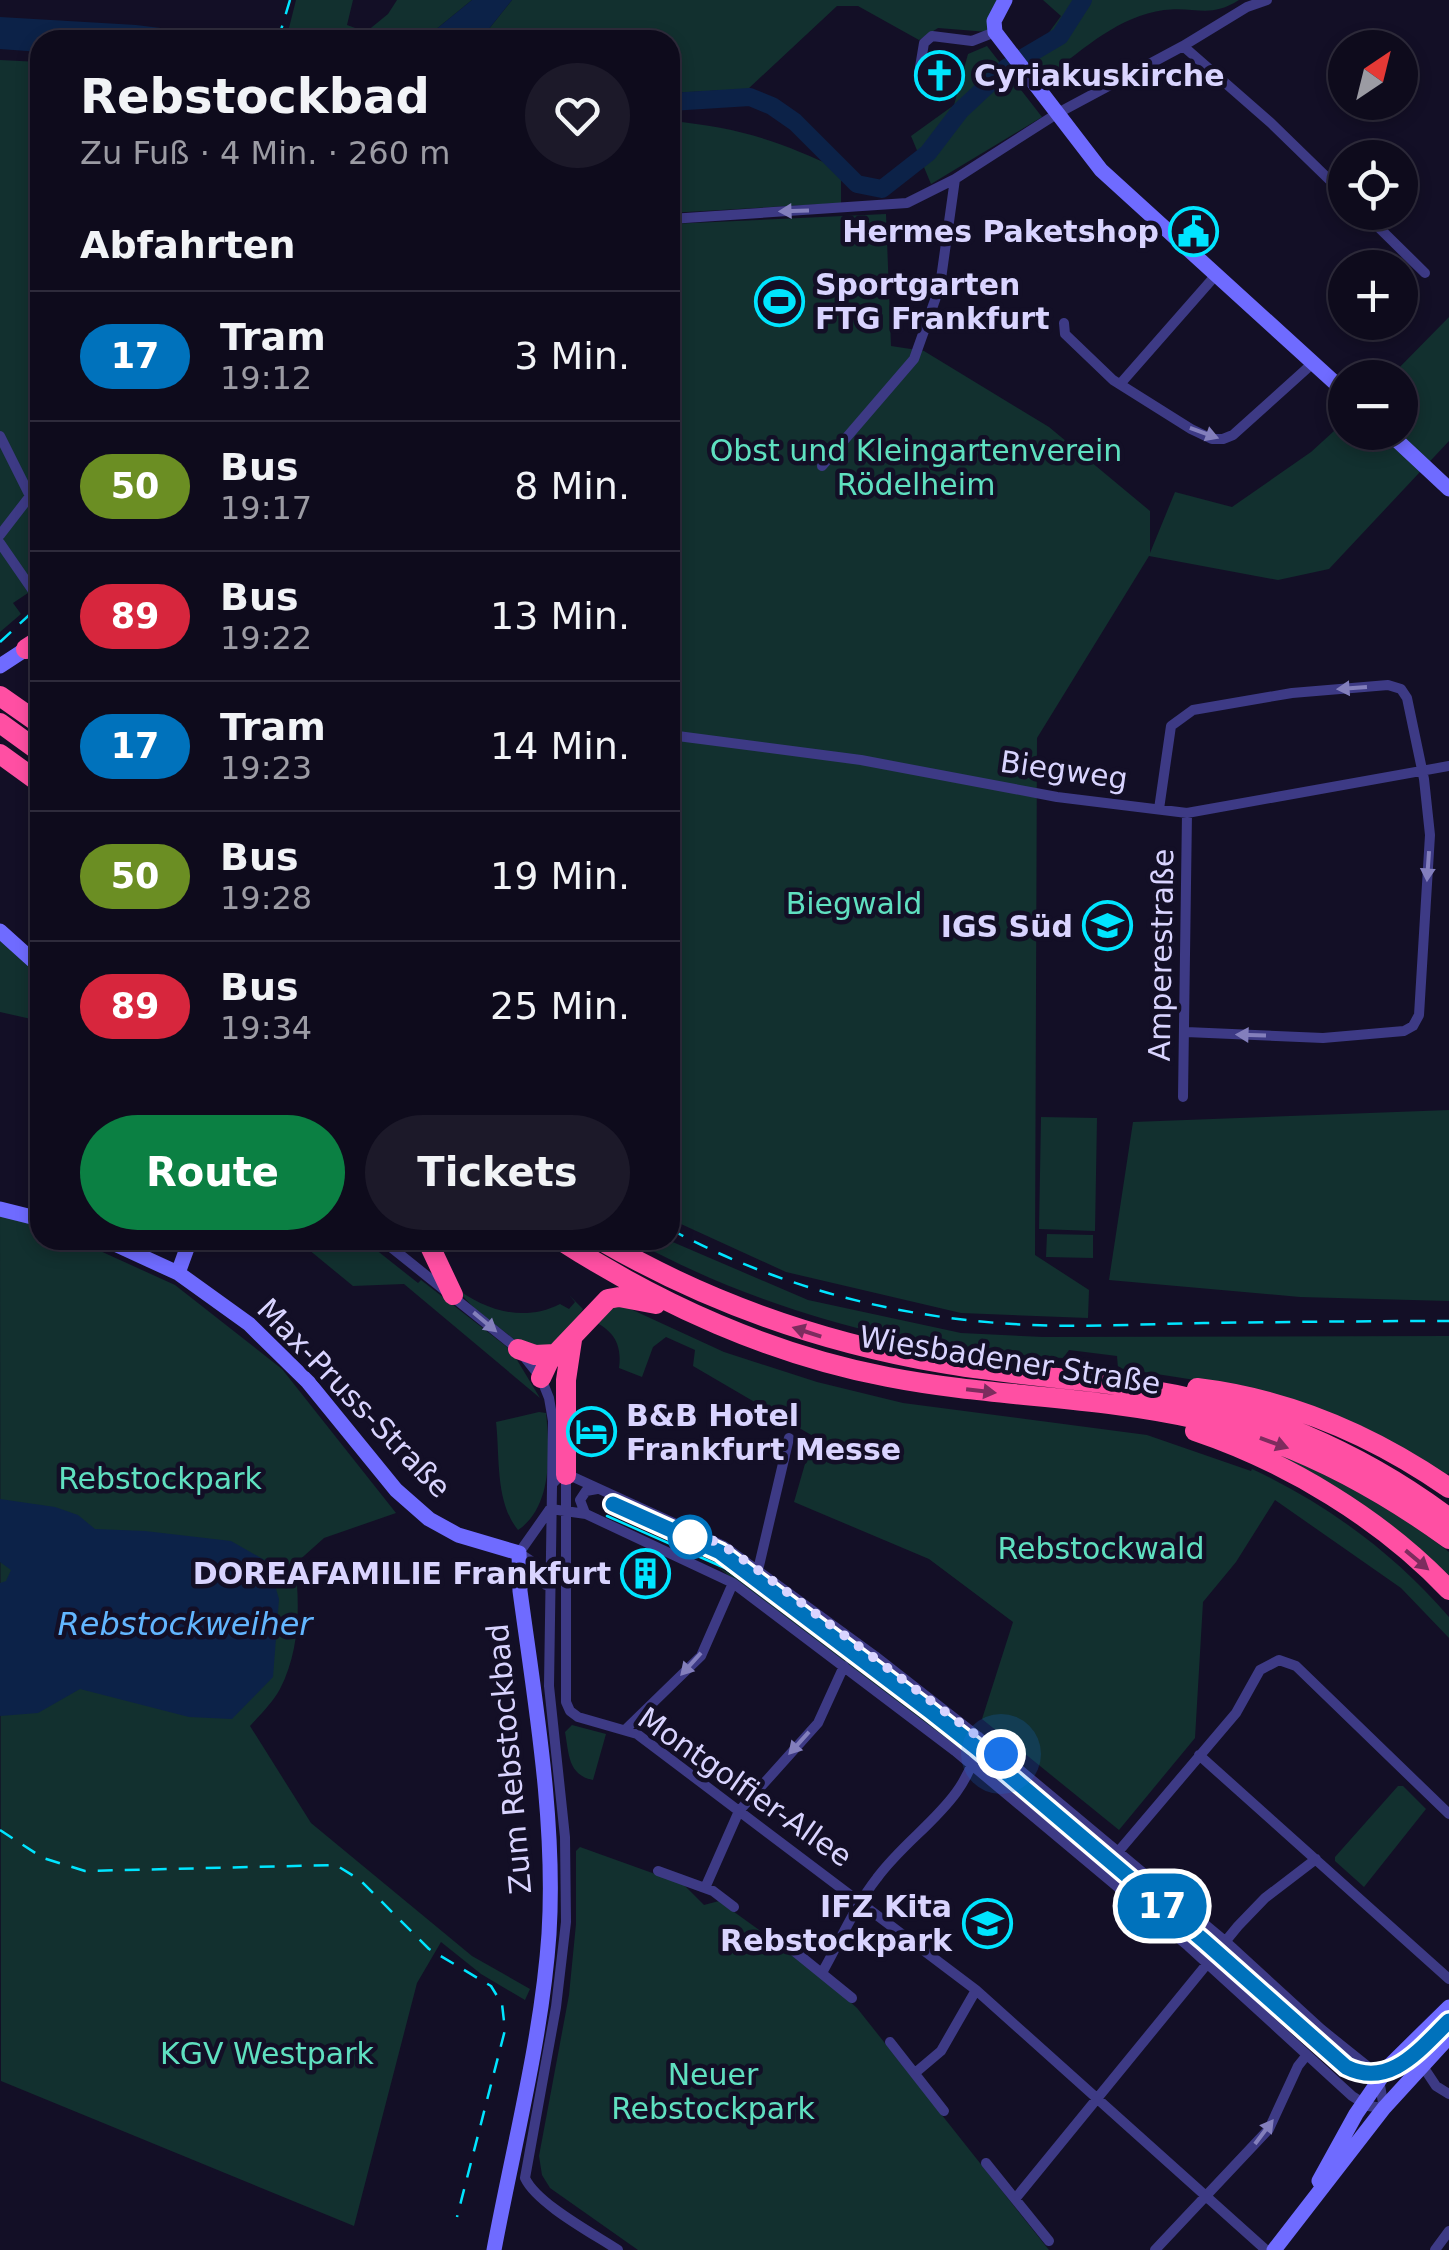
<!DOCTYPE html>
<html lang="de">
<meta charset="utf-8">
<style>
body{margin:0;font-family:"DejaVu Sans",sans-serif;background:#1c1929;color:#f1f3f6;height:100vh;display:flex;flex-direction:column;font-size:38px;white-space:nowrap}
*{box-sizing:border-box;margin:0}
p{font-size:32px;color:#9b9ba3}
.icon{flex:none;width:55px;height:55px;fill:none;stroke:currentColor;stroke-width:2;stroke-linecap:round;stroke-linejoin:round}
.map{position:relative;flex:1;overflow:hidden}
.sheet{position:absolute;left:30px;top:30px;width:650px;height:1220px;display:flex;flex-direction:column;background:#0e0b1c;border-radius:30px;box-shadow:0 5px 15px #0003,0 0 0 2px #2e2b3b}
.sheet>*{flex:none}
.badge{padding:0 20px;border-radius:32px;font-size:35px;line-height:65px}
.needle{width:65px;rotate:35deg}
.controls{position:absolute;left:1328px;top:30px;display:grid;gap:20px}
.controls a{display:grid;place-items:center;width:90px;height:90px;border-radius:50%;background:#0e0b1c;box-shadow:0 5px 15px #0003,0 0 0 2px #2e2b3b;font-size:50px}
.you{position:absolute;width:50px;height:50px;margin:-25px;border:8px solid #fff;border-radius:50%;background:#1a73e8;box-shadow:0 0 0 15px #1a73e833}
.map>.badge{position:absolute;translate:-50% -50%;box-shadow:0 0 0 5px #fff}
h2{padding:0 50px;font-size:38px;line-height:90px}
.round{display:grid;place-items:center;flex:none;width:105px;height:105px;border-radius:52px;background:#1c1929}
.overview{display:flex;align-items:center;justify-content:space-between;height:170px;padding:0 50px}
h1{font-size:48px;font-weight:700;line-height:75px}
.action{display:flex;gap:20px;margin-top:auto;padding:20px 50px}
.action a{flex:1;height:115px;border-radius:60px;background:#0b8043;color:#fff;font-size:40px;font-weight:700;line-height:115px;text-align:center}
.action a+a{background:#1c1929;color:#f1f3f6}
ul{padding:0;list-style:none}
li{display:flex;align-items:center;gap:30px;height:130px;padding:0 50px;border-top:2px solid #2e2b3b}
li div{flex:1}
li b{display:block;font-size:38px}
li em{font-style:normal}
li .badge{min-width:110px;font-weight:700;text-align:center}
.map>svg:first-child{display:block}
.green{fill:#12302f}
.water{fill:#0c2248}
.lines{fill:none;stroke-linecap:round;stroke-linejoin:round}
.river{stroke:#0c2248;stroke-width:18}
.street{stroke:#3d3a85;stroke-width:10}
.secondary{stroke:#6f6bff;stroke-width:15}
.highway{stroke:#ff4fa3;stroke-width:20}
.tram{stroke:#00e5ff;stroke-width:2.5}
.rail{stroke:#00e5ff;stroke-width:2.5;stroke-dasharray:15 12;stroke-linecap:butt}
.oneway{fill:#837fbc}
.oneway2{fill:#7d2c5e}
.line-casing{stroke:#fff;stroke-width:22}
.line{stroke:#0072bc;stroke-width:15}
.walk{stroke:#d9d4ff;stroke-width:10;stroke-dasharray:0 18}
.stop-dot{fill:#fff;stroke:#0072bc;stroke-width:5}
.labels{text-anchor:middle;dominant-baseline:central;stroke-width:9;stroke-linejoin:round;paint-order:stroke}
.poi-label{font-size:30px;font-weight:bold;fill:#d9d4ff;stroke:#130f26;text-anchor:end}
.park-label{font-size:30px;fill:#5fe0c0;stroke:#130f26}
.street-label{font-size:30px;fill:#d9d4ff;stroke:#130f26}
.water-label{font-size:32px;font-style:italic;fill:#62b6ff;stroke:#130f26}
</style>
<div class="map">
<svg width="1449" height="2250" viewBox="0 0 1449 2250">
<rect width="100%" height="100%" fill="#130f26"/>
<path class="green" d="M296 0H353L347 25 366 32 388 14 397 0H472L423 40H286Z
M512 0H1000L988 32 938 28 919 40 858 6H837L748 89 670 93V40H480Z
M1043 0H1239C1209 19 1196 6 1164 10 1119 16 1085 48 1050 74L1031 57 1061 16Z
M987 46 1042 117 931 184 911 136 954 105 968 54Z
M0 60 40 62V585L13 603 21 614 0 632Z
M670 121C738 127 779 141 841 170V203L670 213Z
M886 214 891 346 924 351 1049 427 1150 511V553L1175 492 1232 507 1311 452 1345 421V432H1400V378L1390 377 1449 317V441L1329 569 1278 580 1149 556 1037 738 1035 1255 1089 1290 1088 1318 961 1313 786 1272 670 1219V224Z
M0 941 40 975V1021L0 1012Z
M1449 1110V1301L1300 1297 1109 1280 1133 1122Z
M1041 1117 1097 1118 1095 1231 1039 1229Z
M0 1212 40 1225V1240H76L175 1285 282 1369 396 1513 324 1538 295 1564C300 1605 300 1650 280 1689 273 1702 260 1715 250 1726L311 1823 472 1956 530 1989 525 2000 481 1974 441 1942 417 1983 354 2226 1 2081Z
M1047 1234 1093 1235V1258L1046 1257Z
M297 1240H372L370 1245 418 1283 421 1280 511 1350 540 1398 404 1284 353 1286Z
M632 1240H668L808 1300 961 1333 1043 1337 1449 1336V1473L1444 1476 1195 1380 1118 1368 1117 1356 1069 1350 1063 1358C912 1352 765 1312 632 1240Z
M453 1286C484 1310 523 1323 560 1304L569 1309 575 1302 569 1295 583 1309 572 1328 550 1348 519 1343 476 1310Z
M624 1306 724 1352 817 1382 903 1403 1147 1435 1251 1471 1252 1469C1327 1504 1395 1554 1449 1617V1638L1401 1588 1275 1500 1236 1562 1203 1602 1195 1738 1119 1830 982 1719 1013 1622 929 1559 794 1502 813 1436 693 1366 695 1350 666 1337 653 1347 642 1377 619 1368C622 1346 615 1332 595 1322L605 1309Z
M539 1412 546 1413C550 1450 553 1507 518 1530 495 1502 500 1456 496 1422Z
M1259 1446C1327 1473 1391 1507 1449 1552V1575L1428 1556Z
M716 1566 740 1579 968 1752 967 1756Z
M572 1725 606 1734 593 1780C568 1775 569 1754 565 1732Z
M1001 1760 1206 1933 1204 1936 999 1763Z
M1398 1786H1403L1426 1809 1364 1887 1335 1861V1857Z
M580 1847 683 1884 704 1905 719 1901 813 1969 857 2008 1049 2250H638L550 2188 542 2175 539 2156 569 1995 576 1924V1851Z"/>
<path class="water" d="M472 0H512L480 40H423Z
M0 17 136 25 259 40H40V52L0 49Z
M0 1499 55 1507 78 1515 95 1529 145 1531 231 1541 268 1562 279 1599 273 1677 232 1719 189 1717 80 1689 38 1713 0 1716V1583L6 1581 11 1570 0 1562Z"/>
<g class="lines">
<path class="river" d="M670 102 750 97 772 106 795 122 857 184 882 189 928 153 960 111 1006 68 1060 36 1083 0"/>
<path class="street" d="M1183 46 1271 123 1345 195
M919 73 924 43 932 36 972 41 995 32
M1363 212 1425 273
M670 219 907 203 955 179 1058 113 1183 46 1247 7 1267 0
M1064 323 1065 334 1113 380 1191 429 1212 439H1223L1233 435 1313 363
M1121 383 1215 276
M0 436 30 496 0 535
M822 466 914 359 940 286 955 179
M0 543 40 601
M670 735 861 760 1057 797 1187 813 1449 766
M1159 809 1171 726 1193 710 1292 693 1388 685 1401 689 1407 698 1424 779 1430 835 1419 1015 1413 1026 1404 1031 1323 1038 1186 1032
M1183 1097 1187 813
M382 1240 518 1349 541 1378 549 1398 553 1421 549 1686 565 1837 566 1922 556 2007 525 2178C537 2204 594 2234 618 2250
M566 1475V1702L570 1711 578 1717 637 1734 976 1990 1266 2250
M551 1509 586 1514 733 1583 955 1751 1188 1946 1352 2096 1368 2106 1384 2108 1379 2080 1367 2066 1321 2029 1225 1941 1008 1760 875 1656 724 1546 571 1476 559 1477 552 1484
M585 1513 580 1500 586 1491 597 1489
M758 1570 789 1438
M546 1585 534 1563 519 1553 550 1509
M627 1728 701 1656 733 1583
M1199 1755 1449 1979
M1118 1852 1236 1713 1260 1670 1279 1660 1296 1666 1449 1814
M658 1871 713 1891 734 1907
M705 1888 739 1811 818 1723 844 1666
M783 1942 852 1998
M823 1971C840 1941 855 1906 877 1878 912 1830 970 1803 979 1737
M890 2042 944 2111
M1422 2065 1436 2086 1449 2094
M915 2073 941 2051 976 1990
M986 2163 1049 2241
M1015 2199 1238 1926 1265 1898 1316 1859
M1155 2250 1269 2129 1298 2066 1306 2056
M1435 2250 1449 2231"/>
<path class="secondary" d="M1005 0 994 21 995 32 1101 170 1345 392
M1388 432 1449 489
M0 666 26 649
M0 931 40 967
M0 1209 40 1219
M106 1240 178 1273 249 1324 308 1382 396 1490 429 1519 458 1535 519 1553 520 1591C535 1702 556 1822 549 1934 542 2037 513 2148 494 2250
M178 1273 190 1240
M1319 2181 1356 2114 1389 2066 1449 2007
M1274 2250 1384 2108 1449 2037"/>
<path class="highway" d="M26 649 40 640
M0 696 40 724
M0 723 40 752
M0 754 40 783
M427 1240 453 1295
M560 1240C659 1304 772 1355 888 1377 990 1397 1096 1396 1197 1419 1290 1440 1372 1483 1449 1539
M600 1240C706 1302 820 1342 941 1363 1008 1375 1077 1378 1144 1389 1254 1406 1360 1451 1449 1518
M518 1349 535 1355 555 1354
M541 1378 549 1361 608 1299 619 1297 656 1304
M1197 1388C1288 1399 1374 1436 1449 1488
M1195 1431C1287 1462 1382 1519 1449 1590
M566 1475V1380L572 1340"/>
<path class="tram" d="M607 1516 725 1568 870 1673 991 1767 1229 1969 1344 2073C1389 2096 1420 2059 1449 2030"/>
<path class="rail" d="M278 40 290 0
M0 642 40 605
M670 1229C775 1286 894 1317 1013 1324 1077 1328 1141 1324 1204 1323 1286 1322 1367 1321 1449 1321
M0 1830 43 1858 85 1871 336 1865 360 1880 429 1949 491 1986 502 2004 505 2030 457 2217"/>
</g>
<defs><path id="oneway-solid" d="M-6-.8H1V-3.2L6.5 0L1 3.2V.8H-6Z" transform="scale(2.5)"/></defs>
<g class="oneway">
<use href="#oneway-solid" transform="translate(794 211) rotate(178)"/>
<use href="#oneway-solid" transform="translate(1204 433) rotate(20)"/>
<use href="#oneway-solid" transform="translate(1352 688) rotate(176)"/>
<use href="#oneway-solid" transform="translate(1428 866) rotate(94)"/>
<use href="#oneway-solid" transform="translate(1251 1035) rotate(-178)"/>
<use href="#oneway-solid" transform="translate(485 1322) rotate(40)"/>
<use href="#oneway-solid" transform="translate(691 1664) rotate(132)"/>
<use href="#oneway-solid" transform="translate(799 1743) rotate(132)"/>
<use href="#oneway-solid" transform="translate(1264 2132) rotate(-53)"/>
</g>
<g class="oneway2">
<use href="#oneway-solid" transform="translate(807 1332) rotate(-162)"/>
<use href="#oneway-solid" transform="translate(981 1391) rotate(7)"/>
<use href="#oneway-solid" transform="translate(1274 1443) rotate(20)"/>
<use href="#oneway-solid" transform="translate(1417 1560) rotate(40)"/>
</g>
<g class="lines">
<defs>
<path id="line" d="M613 1504 720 1552 930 1711 977 1748 1204 1941 1346 2067C1390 2089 1420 2049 1449 2021"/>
</defs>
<use href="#line" class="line-casing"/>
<use href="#line" class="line"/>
<path class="walk" d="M690 1537 688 1529 724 1546 758 1570 1001 1754"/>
</g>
<defs>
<symbol id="church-ring" viewBox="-11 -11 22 22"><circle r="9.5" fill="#130f26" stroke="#00e5ff" stroke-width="1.5"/><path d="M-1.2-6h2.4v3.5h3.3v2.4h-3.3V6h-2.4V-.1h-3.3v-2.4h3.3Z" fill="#00e5ff"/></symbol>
<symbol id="civic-ring" viewBox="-11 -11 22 22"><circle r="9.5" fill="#130f26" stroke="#00e5ff" stroke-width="1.5"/><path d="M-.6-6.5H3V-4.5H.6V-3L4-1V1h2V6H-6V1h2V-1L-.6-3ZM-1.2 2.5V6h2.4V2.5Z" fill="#00e5ff"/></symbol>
<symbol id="stadium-ring" viewBox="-11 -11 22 22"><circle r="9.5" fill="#130f26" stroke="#00e5ff" stroke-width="1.5"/><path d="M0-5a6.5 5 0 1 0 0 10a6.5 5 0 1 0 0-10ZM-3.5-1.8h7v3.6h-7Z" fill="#00e5ff"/></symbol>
<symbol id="school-ring" viewBox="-11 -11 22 22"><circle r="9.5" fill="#130f26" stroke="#00e5ff" stroke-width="1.5"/><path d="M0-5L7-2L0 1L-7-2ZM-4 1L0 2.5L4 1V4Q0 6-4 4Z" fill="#00e5ff"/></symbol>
<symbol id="hotel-ring" viewBox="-11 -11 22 22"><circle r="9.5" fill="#130f26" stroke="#00e5ff" stroke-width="1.5"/><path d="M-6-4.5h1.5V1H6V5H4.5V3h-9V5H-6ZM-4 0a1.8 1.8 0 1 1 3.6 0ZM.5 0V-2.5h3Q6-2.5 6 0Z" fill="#00e5ff"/></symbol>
<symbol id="building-ring" viewBox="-11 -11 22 22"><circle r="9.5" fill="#130f26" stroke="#00e5ff" stroke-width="1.5"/><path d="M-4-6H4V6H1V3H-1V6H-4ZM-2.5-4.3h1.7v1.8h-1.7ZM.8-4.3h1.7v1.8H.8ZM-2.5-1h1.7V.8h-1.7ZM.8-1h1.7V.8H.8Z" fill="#00e5ff"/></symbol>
</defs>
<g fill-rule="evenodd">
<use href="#church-ring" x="912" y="48" width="55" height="55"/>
<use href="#civic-ring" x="1166" y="204" width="55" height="55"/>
<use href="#stadium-ring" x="752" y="274" width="55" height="55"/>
<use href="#school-ring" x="1080" y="898" width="55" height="55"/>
<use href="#hotel-ring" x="564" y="1404" width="55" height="55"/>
<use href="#building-ring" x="618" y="1546" width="55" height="55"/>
<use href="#school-ring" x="960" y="1896" width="55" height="55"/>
</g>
<circle class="stop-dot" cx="690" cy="1537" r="20"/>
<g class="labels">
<g class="poi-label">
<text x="974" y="75" text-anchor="start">Cyriakuskirche</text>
<text x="1159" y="231">Hermes Paketshop</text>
<text x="815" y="284" text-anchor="start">Sportgarten<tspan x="815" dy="34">FTG Frankfurt</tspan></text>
<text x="1073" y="926">IGS Süd</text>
<text x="626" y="1415" text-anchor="start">B&amp;B Hotel<tspan x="626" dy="34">Frankfurt Messe</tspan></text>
<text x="611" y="1573">DOREAFAMILIE Frankfurt</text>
<text x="952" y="1906">IFZ Kita<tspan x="952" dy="34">Rebstockpark</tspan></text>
</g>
<g class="park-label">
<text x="916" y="450">Obst und Kleingartenverein<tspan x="916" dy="34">Rödelheim</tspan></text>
<text x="854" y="903">Biegwald</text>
<text x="160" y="1478">Rebstockpark</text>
<text x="1101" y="1548">Rebstockwald</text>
<text x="267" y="2053">KGV Westpark</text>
<text x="713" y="2074">Neuer<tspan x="713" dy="34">Rebstockpark</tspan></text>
</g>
<g class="street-label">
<text transform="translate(1064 770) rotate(8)">Biegweg</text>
<text transform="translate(1161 955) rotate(-89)">Amperestraße</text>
<text transform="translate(1010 1360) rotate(9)">Wiesbadener Straße</text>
<text transform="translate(354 1398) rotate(46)">Max-Pruss-Straße</text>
<text transform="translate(509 1759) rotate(-95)">Zum Rebstockbad</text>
<text transform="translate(745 1787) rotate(35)">Montgolfier-Allee</text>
</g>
<g class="water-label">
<text x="185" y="1624">Rebstockweiher</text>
</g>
</g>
</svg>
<div class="controls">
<a><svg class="needle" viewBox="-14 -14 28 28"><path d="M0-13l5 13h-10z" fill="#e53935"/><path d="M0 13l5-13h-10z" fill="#9b9ba3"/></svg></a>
<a><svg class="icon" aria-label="locate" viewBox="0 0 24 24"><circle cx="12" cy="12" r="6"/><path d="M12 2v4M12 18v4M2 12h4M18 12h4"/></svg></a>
<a>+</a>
<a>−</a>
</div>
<div class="you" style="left:1001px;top:1754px"></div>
<b class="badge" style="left:1162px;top:1906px;background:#0072bc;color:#fff">17</b>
<section class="sheet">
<div class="overview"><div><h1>Rebstockbad</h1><p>Zu Fuß · 4 Min. · 260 m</p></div><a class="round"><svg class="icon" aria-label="heart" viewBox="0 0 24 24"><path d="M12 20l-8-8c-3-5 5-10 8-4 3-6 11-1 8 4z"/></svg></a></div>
<h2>Abfahrten</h2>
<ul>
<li><span class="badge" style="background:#0072bc;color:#fff">17</span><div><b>Tram</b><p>19:12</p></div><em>3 Min.</em></li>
<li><span class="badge" style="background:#6b8e23;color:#fff">50</span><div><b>Bus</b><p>19:17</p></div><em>8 Min.</em></li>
<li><span class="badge" style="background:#d7263d;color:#fff">89</span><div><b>Bus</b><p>19:22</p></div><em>13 Min.</em></li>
<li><span class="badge" style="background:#0072bc;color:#fff">17</span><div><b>Tram</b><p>19:23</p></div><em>14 Min.</em></li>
<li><span class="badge" style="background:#6b8e23;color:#fff">50</span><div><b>Bus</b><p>19:28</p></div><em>19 Min.</em></li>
<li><span class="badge" style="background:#d7263d;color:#fff">89</span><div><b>Bus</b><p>19:34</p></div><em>25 Min.</em></li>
</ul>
<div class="action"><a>Route</a><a>Tickets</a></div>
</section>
</div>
